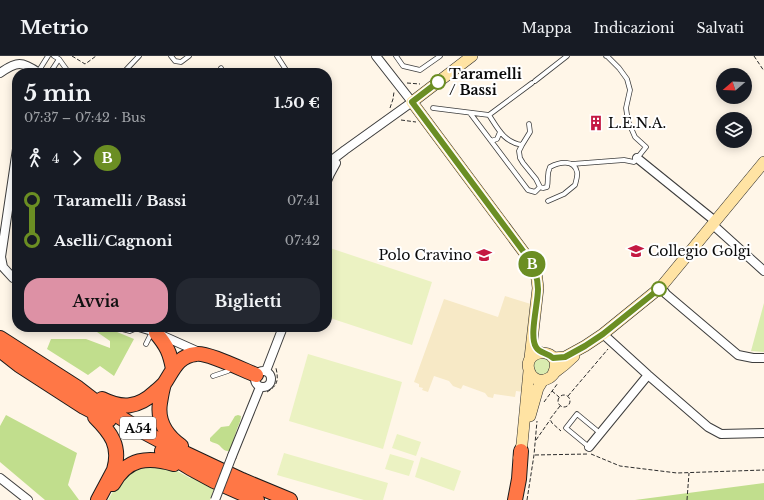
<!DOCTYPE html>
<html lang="it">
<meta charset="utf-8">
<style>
body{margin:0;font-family:"Libre Baskerville",serif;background:#242831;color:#f1f3f6;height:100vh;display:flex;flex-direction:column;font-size:15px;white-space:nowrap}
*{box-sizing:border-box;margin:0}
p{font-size:13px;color:#9ea1a6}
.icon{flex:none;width:22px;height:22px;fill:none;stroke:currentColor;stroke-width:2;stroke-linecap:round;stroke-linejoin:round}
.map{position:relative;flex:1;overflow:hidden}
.details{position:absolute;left:12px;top:12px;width:320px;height:264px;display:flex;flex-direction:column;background:#171b24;border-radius:16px;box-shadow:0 2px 10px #0003}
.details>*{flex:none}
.badge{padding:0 8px;border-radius:13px;font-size:14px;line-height:26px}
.needle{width:26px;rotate:251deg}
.tools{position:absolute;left:716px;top:12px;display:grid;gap:8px}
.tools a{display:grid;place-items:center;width:36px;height:36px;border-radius:50%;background:#171b24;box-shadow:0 2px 10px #0003;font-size:20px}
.map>.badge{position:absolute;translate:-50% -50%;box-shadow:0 0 0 2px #fff}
.legs{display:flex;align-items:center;gap:6px;height:44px;padding:0 12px;font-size:13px}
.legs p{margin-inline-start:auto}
.overview{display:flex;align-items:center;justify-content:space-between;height:68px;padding:0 12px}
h1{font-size:22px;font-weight:700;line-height:30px}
.button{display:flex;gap:8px;margin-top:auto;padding:8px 12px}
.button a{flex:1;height:46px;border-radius:16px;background:#dd91a5;color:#111;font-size:16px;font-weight:700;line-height:46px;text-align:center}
.button a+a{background:#242831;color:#f1f3f6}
ul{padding:0 12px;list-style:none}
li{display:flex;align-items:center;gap:14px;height:40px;font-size:15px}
li i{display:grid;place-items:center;width:6px;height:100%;margin:0 5px;background:currentColor}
li i::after{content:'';width:10px;height:10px;margin:-5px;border:3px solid;border-radius:50%;background:#171b24}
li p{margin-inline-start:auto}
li:first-child i{background:linear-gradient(#0000 50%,currentColor 0)}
li:last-child i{background:linear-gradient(currentColor 50%,#0000 0)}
header{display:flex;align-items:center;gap:24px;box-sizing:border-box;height:56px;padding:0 20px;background:#171b24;border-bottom:1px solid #363941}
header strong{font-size:19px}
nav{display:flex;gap:22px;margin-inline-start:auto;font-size:14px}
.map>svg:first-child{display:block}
.farmland{fill:#f7e9c6}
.green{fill:#daecaf}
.forest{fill:#c1de8d}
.pitch{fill:#ebf2c2}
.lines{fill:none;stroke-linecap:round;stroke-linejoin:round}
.lane-casing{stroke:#3d3d3d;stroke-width:5.5}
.street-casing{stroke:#3d3d3d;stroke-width:10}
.secondary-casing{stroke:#2c2c2c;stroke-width:12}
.highway-casing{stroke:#1b1b1b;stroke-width:16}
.path{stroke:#2c2c2c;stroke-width:1;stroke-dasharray:4 2;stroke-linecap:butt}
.lane{stroke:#fff;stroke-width:4}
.street{stroke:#fff;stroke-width:8}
.secondary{stroke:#ffe3a3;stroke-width:11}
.highway{stroke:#ff7746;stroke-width:14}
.street-bridge-casing{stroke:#3d3d3d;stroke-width:10;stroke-linecap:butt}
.street-bridge{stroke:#fff;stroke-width:8}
.line-1-casing{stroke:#fff;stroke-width:9}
.line-1{stroke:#6b8e23;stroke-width:6}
.stop-1-dot{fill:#fff;stroke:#6b8e23;stroke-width:2}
.labels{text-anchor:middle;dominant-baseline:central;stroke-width:4;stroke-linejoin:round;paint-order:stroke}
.shield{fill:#fff;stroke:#545454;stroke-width:1}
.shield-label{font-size:13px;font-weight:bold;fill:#0a0a0a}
.stop-label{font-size:14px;font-weight:bold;fill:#0a0a0a;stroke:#fff;text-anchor:start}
.poi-label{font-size:14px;fill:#0a0a0a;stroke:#fff;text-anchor:start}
</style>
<header>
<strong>Metrio</strong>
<nav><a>Mappa</a><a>Indicazioni</a><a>Salvati</a></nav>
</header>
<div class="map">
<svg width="764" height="444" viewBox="0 0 764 444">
<rect width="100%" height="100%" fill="#fff6e8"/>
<path class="farmland" d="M505 240 534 249 523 336 516 335 515 341 494 338 493 342 488 341 485 337 463 329 461 333 453 330 449 325 434 320 428 336 422 334 423 332 419 331V328L414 326 444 243 498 261Z"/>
<path class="green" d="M764 247V296L751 295Z
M538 302 548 303 551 309 547 319H540L534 315 533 308Z
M166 409 190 422 191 421 214 433 210 444H108L120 423 133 411Z"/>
<path class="forest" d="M105 271 134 283 114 320 100 310 88 319 47 293 51 283H86L110 292V285L97 276Z
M6 359 77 397 68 429 79 444H45L0 406V370Z
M238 359 241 360C241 364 239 368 237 373 235 380 232 387 231 395 225 396 223 393 219 389 216 387 213 387 210 385V382L221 371 229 370 235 360Z
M764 427V444H635Z"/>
<path class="pitch" d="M330 192 432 226 412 289 327 261V201Z
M308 298 402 326 383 393 289 365Z
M397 378 421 386 416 400 392 392Z
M284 397 388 427 383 444H364L277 419Z
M390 398 414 405 409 420 385 413Z
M421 401 461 415 454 435 415 421Z"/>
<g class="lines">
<defs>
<path id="lane" d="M54 0 59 3 69 17
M171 0 175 5 181 6 189 0
M277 0 288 17
M396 0 403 10 420 14 440 0
M221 12 223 17
M38 16 48 0
M50 17 59 3
M123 17 139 0
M535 25 567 0
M433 52 489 59 532 27
M470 57 528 134 535 136 540 131 536 123 523 107 520 102 519 95 522 89 530 76 529 68
M489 59C498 73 504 86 522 89
M491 85 497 83 500 76
M572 108 624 104 634 106 646 91 635 81 628 65 626 52 630 34 627 23 619 12 607 0H606
M540 131 543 132 547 131C549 123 546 119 550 111 559 106 574 103 577 116 578 120 576 125 575 129L564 138 548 145
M114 271 130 275 140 271
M146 288 152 276
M213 320 228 315 230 311
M589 391 566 372 577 358 600 377"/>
<path id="street" d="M0 17C17 5 22 5 39 17
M17 93 1 201 3 211 13 222 17 223
M637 102 715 165
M327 111 332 104 345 94 412 46 376 0
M327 125 330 118 336 107
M712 168 764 215
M661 231 666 238 738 299 753 302H764
M139 271 152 275 199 296
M603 278 648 319 708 371 721 378 764 377
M255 323a8 8 0 1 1 16 0a8 8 0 1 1-16 0Z
M266 315 283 271
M589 391 648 319
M232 400 260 331
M0 422 28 444"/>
<path id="secondary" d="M472 0 412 46 526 199 532 208 536 216 538 232 530 302
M553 302 565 301 585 290 603 278 661 231 764 106
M553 318C566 290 522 291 529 314 531 323 541 327 549 322 551 321 553 319 555 316 562 311 568 306 574 300
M530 360 538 332 543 324
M519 402 522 388 529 315"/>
<path id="highway" d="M156 277C167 290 170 297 173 313
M0 282 78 332 100 349 144 376 172 391 242 424 290 444
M0 294 19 309 84 351 109 364
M164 328C162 334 161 341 160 347 157 365 167 380 181 390
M102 343C122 353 138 352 155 336 158 334 161 331 164 328 173 315 177 300 196 298 207 296 243 314 256 319
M95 361C111 377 121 390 114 414L98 444
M162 395 190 412 214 425 257 444
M113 428C127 402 148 400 174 408
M515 444 519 423 521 395"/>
</defs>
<use href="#lane" class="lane-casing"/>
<use href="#street" class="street-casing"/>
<use href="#secondary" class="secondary-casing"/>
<use href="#highway" class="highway-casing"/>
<path class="path" d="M72 0 85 8 88 6 96 0
M754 0 764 15
M407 27 420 28
M390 52 393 43 394 36
M401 64 416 66
M327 151 328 142 331 131
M552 335 559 341
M267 336C277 330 279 325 276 312
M558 345a6 6 0 1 1 12 0a6 6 0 1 1-12 0Z
M568 340 608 293
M544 346 558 327
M560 350 550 363 552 367 561 375
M536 384 550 364
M591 398 620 410 677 417 764 414
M535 399 588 398
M527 444 534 399 537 365
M687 444 689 417"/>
<use href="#lane" class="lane"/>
<use href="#street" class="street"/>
<use href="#secondary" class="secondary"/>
<use href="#highway" class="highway"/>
<defs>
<path id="street-bridge" d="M215 444 232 400"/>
</defs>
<use href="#street-bridge" class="street-bridge-casing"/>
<use href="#street-bridge" class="street-bridge"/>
</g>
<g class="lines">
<defs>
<path id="line-1" d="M438 26 412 46 526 199C533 209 538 220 538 233 538 248 529 280 536 291 540 298 547 296 553 302L565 301 585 290 603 278 659 233"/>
</defs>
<use href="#line-1" class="line-1-casing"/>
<use href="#line-1" class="line-1"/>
</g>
<defs>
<symbol id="building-bare" viewBox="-9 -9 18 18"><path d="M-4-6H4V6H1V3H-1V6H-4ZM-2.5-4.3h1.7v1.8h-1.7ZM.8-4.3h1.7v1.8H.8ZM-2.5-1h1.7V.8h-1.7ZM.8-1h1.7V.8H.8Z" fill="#c41942" stroke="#fff" stroke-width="2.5" paint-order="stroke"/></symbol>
<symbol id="university-bare" viewBox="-9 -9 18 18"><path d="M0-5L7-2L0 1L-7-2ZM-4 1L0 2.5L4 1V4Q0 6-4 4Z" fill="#c41942" stroke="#fff" stroke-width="2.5" paint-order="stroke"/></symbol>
</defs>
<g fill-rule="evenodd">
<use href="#building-bare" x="585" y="56" width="22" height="22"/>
<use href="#university-bare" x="625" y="184" width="22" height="22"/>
<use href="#university-bare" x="473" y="188" width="22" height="22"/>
</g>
<g class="stop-1-dot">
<circle cx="438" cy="26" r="7"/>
<circle cx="659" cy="233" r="7"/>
</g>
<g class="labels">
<rect class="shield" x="120" y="361" width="36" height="22" rx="3"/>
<g class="shield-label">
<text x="138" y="372">A54</text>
</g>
<g class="stop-label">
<text x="449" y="18">Taramelli<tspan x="449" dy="16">/ Bassi</tspan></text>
</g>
<g class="poi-label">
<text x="608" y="67">L.E.N.A.</text>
<text x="648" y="195">Collegio Golgi</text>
<text x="472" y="199" text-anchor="end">Polo Cravino</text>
</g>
</g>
</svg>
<div class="tools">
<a><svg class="needle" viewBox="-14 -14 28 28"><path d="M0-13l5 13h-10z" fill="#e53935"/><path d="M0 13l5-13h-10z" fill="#9ea1a6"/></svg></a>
<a><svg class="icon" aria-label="layers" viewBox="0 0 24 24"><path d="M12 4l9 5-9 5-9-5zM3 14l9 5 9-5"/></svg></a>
</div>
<b class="badge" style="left:532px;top:208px;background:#6b8e23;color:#fff">B</b>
<section class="details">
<div class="overview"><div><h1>5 min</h1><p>07:37 – 07:42 · Bus</p></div><b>1.50 €</b></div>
<div class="legs"><svg class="icon" aria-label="walk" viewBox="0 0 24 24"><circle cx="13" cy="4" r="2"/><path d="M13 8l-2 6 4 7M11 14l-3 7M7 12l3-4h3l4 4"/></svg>4<svg class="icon" aria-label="forward" viewBox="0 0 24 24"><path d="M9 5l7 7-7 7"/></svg><b class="badge" style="background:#6b8e23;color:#fff">B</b></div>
<ul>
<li><i style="color:#6b8e23"></i><b>Taramelli / Bassi</b><p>07:41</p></li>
<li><i style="color:#6b8e23"></i><b>Aselli/Cagnoni</b><p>07:42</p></li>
</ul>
<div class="button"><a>Avvia</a><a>Biglietti</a></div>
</section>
</div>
